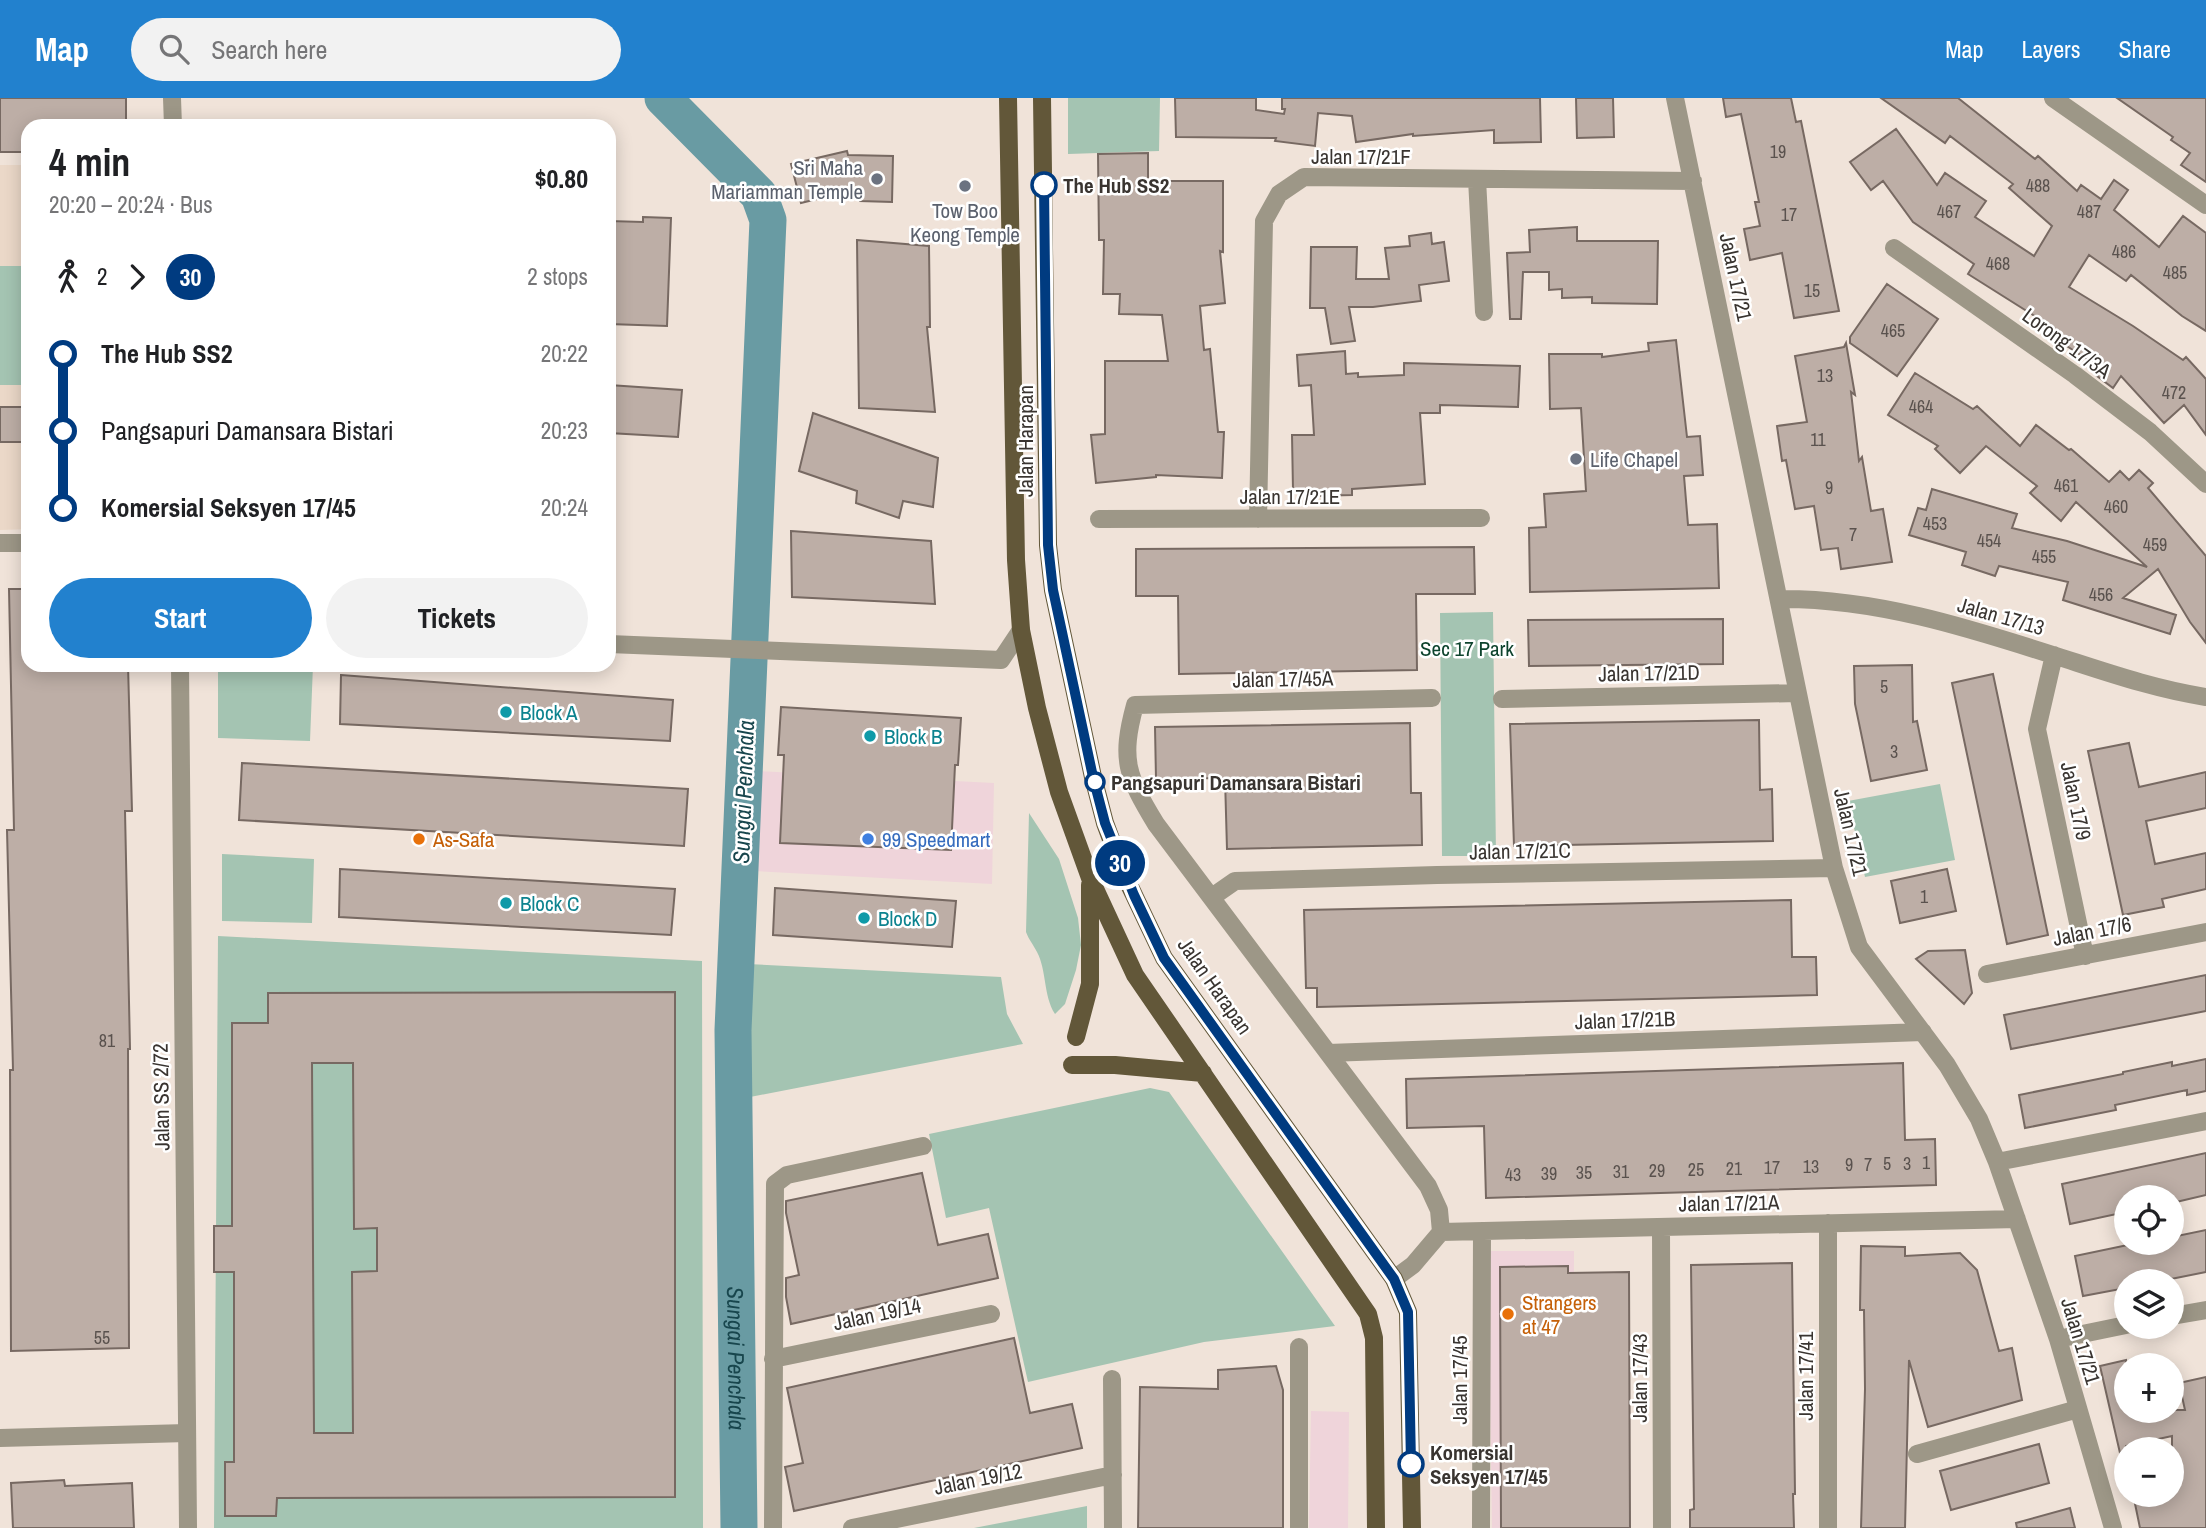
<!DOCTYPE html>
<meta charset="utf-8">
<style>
body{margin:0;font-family:"Archivo Narrow",sans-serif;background:#f2f2f2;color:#202124;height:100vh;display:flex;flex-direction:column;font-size:26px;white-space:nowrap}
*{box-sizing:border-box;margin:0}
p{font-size:23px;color:#757577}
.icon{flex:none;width:38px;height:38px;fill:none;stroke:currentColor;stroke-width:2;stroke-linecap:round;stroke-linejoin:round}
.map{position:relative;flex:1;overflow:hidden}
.sheet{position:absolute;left:21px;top:21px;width:595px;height:553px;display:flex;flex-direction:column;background:#fff;border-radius:21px;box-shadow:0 4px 18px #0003}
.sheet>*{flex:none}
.badge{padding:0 14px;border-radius:23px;font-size:24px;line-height:46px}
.controls{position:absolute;left:2114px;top:1087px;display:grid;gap:14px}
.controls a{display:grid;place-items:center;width:70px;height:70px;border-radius:50%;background:#fff;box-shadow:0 4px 18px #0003;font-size:35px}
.map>.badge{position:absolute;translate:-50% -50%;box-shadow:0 0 0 4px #fff}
.legs{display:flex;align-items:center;gap:10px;height:77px;padding:0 28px;font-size:23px}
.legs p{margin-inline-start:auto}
.summary{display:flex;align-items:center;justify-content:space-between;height:119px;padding:0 28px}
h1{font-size:38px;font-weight:700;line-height:52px}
.button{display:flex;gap:14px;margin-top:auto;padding:14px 28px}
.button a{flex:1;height:80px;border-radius:42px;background:#2281ce;color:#fff;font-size:28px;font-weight:700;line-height:80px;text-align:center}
.button a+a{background:#f2f2f2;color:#202124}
ul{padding:0 28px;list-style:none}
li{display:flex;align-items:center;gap:24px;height:77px;font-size:26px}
li i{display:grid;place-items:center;width:10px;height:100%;margin:0 9px;background:currentColor}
li i::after{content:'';width:18px;height:18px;margin:-9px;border:5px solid;border-radius:50%;background:#fff}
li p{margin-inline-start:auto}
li:first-child i{background:linear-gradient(#0000 50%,currentColor 0)}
li:last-child i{background:linear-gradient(currentColor 50%,#0000 0)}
header{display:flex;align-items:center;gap:42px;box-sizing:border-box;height:98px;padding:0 35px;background:#2281ce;color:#fff}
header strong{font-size:33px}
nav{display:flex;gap:38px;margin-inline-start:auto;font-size:24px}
.search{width:490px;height:63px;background:#f2f2f2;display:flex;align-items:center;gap:18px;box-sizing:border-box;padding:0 24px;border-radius:38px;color:#757577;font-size:26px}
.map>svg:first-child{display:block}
.commercial{fill:#efd4da}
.built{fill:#ebd8c8}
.green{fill:#a4c4b2}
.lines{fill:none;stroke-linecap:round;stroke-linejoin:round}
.river{stroke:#699ba3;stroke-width:37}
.building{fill:#bdaea6;stroke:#776962;stroke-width:2;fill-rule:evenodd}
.minor{stroke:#9d9787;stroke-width:18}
.major{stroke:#625739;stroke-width:18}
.line-1-casing{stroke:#fff;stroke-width:16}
.line-1{stroke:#003b80;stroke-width:10}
.worship-dot{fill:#6b7280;stroke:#fff;stroke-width:2.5}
.stop-1-dot{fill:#fff;stroke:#003b80;stroke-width:3.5}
.culture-dot{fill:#0f9aa8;stroke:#fff;stroke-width:2.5}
.food-dot{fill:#e8710a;stroke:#fff;stroke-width:2.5}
.shop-dot{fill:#3f7fe0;stroke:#fff;stroke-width:2.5}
.labels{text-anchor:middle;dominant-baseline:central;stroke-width:5;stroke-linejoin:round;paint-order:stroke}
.number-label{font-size:18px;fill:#5a524e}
.street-label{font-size:21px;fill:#393430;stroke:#fff}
.worship-label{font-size:21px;fill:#5b616d;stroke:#fff;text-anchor:end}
.stop-label{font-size:21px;font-weight:bold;fill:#393430;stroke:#fff;text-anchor:start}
.park-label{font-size:21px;fill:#0d432d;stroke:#fff}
.culture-label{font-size:21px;fill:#0d838f;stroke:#fff;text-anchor:start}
.food-label{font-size:21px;fill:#c56008;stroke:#fff;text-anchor:start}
.shop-label{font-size:21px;fill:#366cbe;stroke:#fff;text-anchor:start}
.water-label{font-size:23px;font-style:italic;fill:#18464d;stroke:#fff}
</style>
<header>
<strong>Map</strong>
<div class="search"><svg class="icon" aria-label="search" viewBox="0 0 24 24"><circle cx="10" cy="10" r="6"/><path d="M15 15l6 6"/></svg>Search here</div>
<nav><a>Map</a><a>Layers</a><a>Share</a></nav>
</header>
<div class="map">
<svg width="2206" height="1430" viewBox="0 0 2206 1430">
<rect width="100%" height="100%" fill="#f0e3d9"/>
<path class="commercial" d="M759 673 994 685 992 786 754 773Z
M1488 1153H1574L1573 1430H1492Z
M1311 1313 1349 1314 1348 1430H1309Z"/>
<path class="built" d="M0 67H28V431L0 432Z"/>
<path class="green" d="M1068 0H1160L1159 53 1068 56Z
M0 168H28V262L24 263V287H0Z
M1493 514 1496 758H1442L1440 515Z
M218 567H313L310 643 218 640Z
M1940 686 1955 762 1865 779 1848 703Z
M1029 715 1059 761 1078 820 1081 847 1076 872 1065 906 1055 916C1043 897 1047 873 1037 854 1033 846 1029 842 1026 834Z
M222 756 314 761 312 825 222 823Z
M218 838 702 863 703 1430H214Z
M747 866 1001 879 1007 916 1023 946 745 1000Z
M1150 990 1169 994 1335 1228 1204 1244 1028 1284 989 1110 946 1120 929 1036Z
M1087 1408V1430H974Z"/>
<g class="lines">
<path class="river" id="s1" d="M663 0 759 97 768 122 733 932 739 1430"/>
</g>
<path class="building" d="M0 0H126V28H28V54H0Z
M1175 0H1256V12L1284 16 1285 11H1282V0H1540L1541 44 1494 45V32L1413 38V36L1356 44 1352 18 1318 15 1315 48 1275 43 1276 40 1176 39Z
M1576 0H1613L1614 39 1577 40Z
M1723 0H1791L1796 24 1801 23 1839 213 1794 220 1782 155 1750 162 1744 131 1760 128 1755 104H1759L1741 16 1726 19Z
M1881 0H1958L2035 61 2038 58 2077 93 2081 87 2101 101 2114 82 2128 92 2114 112 2159 149 2183 118 2206 135V233L2182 218 2131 177 2126 183 2089 157 2069 189 2133 228 2183 262 2186 259 2206 281V337L2184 307 2164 325 2121 278 2113 290 2097 278 2102 271 2056 241 2060 234 1968 176 1974 166 1913 124 1883 83 1871 92 1850 64 1896 31 1937 87 1945 75 1986 103 1975 119 2034 158 2052 128 2009 90 2013 86 1950 38 1945 45Z
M2117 0H2206V84L2181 67 2190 55 2171 42 2173 39Z
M847 53 848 57 893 58 892 104 860 103 861 90 801 105 791 66Z
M1148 55V83H1223V154L1220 153 1225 205 1200 208 1204 252 1210 251 1218 334H1224L1222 380 1156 377V379L1096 385 1091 337 1105 336V263H1168L1162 217 1119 216 1120 196H1103L1104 142H1099L1098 56Z
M643 119 671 120 667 228 609 226V123L643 124Z
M1577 129V143H1658L1657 206 1592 205V199L1562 200V191L1549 192V174H1523L1521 221H1510L1507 155 1530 154 1529 132Z
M1431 135 1432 146 1444 144 1449 183 1419 187 1421 203 1373 209H1349L1355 243 1331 246 1325 210H1310L1311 149H1357L1356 181H1389L1385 150 1410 148 1409 138Z
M857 142 929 148 930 229H927L935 314 859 310Z
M1887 186 1938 221 1897 278 1850 245V239Z
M1676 242 1687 339 1700 338 1703 377 1684 378 1688 427 1717 426 1719 490 1530 494 1529 430 1546 429 1544 396 1586 393 1581 310 1550 311 1549 256H1602V259L1649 253 1648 245Z
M1846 245 1855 297 1851 294 1859 363 1862 359 1871 413 1883 411 1892 464 1841 471 1838 450 1821 452 1814 408 1795 411 1786 362 1782 363 1777 328 1807 324 1795 258 1844 249Z
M1345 253 1346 276 1358 275V279L1404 277V265L1520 268 1518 309 1440 307V315H1420L1425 386 1352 391V397L1312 398V392H1293L1292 337H1314L1311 287 1299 288 1297 257Z
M1915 275 1973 311 1977 308 2020 348 2036 327 2069 352 2071 351 2109 384 2120 373 2129 382 2139 372 2153 385 2148 390 2206 458V545L2190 524 2158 471 2123 500 2176 517 2170 536 2063 502 2068 484 1999 468 1995 478 1962 467 1966 454 1909 437 1918 410 1926 412 1932 391 2017 416 2012 430 2067 443 2147 469 2076 404 2061 423 2030 395 2037 388 1986 348 1960 375 1935 351 1938 348 1888 317Z
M609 287 682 292 678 339 609 335Z
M0 309H28V344H0Z
M813 315 938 360 933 409 903 403 899 420 856 405 857 393 799 373Z
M791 433 931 443 935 506 792 499Z
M1474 449 1475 496H1416L1417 572 1179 576 1178 498H1136V451Z
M9 491H28V567H128L132 713H125L130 951H128L129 1250 11 1253 10 972H13L7 732H14Z
M1723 521V566L1529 568 1528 522Z
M1912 567 1913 624 1917 623 1927 672 1871 683 1855 606 1854 568Z
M1993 576 2048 837 2007 846 1952 585Z
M341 577 673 602 670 643 340 626Z
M781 609 961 620 958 667H955L951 752 780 745 784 657H778Z
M1759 622 1760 692 1772 691 1773 743 1514 748 1510 626Z
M1410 625 1411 695H1421L1422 747 1227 751 1225 680 1156 681 1155 629Z
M2129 645 2139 689 2206 674V710L2146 723 2155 766 2206 755V791L2162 801 2164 809 2123 817 2088 653Z
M242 665 688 691 684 748 239 722Z
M340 771 675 791 671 837 339 819Z
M1947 771 1956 813 1900 825 1891 783Z
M775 790 956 803 952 849 773 837Z
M1791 802 1792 859H1816L1817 897 1317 909V890H1306L1304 812Z
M1965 852 1972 895 1964 906 1916 861 1928 853Z
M2206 877V913L2011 951 2004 917Z
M675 894V1399L277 1400 276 1418H225V1364H234V1174H214V1128H232V925H268V895ZM312 965H353L354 1131 377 1130V1173L352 1174 353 1335H314Z
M2206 961V993L2187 997V992L2115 1007 2116 1012 2025 1030 2019 997 2123 976V974L2172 964V968Z
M1903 965 1905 1042 1935 1041 1936 1087 1486 1100 1484 1028 1407 1030 1406 981Z
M2206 1055V1097L2172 1105V1099H2126V1114L2070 1126 2062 1086Z
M922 1075 938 1147 988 1136 998 1180 791 1226 786 1199V1180L799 1177 786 1115V1103Z
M2206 1132V1174L2161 1183H2126V1190L2083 1198 2075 1158 2142 1144H2172V1139Z
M1861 1148 1905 1149V1158L1960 1155 1977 1172 1999 1253 2012 1250 2022 1302 1928 1329 1909 1262 1905 1430H1861L1865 1291 1864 1212H1860Z
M1792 1165 1795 1396H1793L1794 1430H1690V1412L1694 1411 1691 1167Z
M1568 1168V1175L1629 1174 1630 1430H1501L1500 1169Z
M1014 1240 1030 1315 1072 1306 1082 1350 794 1413 785 1369 803 1365 787 1290Z
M2126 1262V1312H2185L2179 1285 2206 1279V1430H2140L2133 1396H2172V1338L2126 1348V1355H2120L2100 1268Z
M1276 1268 1283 1292V1430H1138L1140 1289 1218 1291V1272Z
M2039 1346 2049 1385 1951 1412 1940 1373Z
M64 1382 65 1388 132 1385 134 1430H13L11 1385Z
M2070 1410 2075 1430H2017L2016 1425Z"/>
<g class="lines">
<path class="minor" d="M172 0 173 28
M1675 0 1834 770 1859 849 1947 967 1979 1021 1997 1064 2058 1241 2113 1430
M2053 0 2206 107
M1477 81 1484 214
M1894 150 2075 277 2150 334 2206 386
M1099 421 1481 420
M1258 421 1264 123 1279 96 1304 79 1693 83
M0 445H28
M1779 501C1874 500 1966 529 2056 558 2106 574 2154 591 2206 599
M609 546 1001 562 1021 532
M2054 557 2037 631 2085 858
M180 567 188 1430
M1502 601 1798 595
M1212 799 1235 783 1437 777 1834 770
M1987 876 2206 834
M1328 955 1923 934
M1997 1064 2206 1023
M1828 1125V1430
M1661 1129 1662 1430
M1441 1134 2017 1121
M1394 1181 1413 1167 1441 1134 1439 1112 1428 1088 1156 726C1127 678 1120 662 1135 607L1432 600
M2172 1218 2206 1212
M2058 1241 2126 1227
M1299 1249V1430
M773 1261 991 1216
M1112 1281 1113 1430
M0 1340 187 1335
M1917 1356 2078 1311
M773 1430 775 1086 787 1077 923 1048
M852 1430 1113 1377
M1481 1430 1482 1133"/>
<path class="major" d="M1008 0 1016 462 1021 532 1037 610 1059 694 1090 780 1135 877 1368 1216 1374 1240 1376 1430
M1042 0 1048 447 1053 492 1093 679 1105 725 1124 776 1164 860 1394 1181 1408 1214 1412 1430
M1076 939 1090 886V787
M1072 967H1115L1203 975"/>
</g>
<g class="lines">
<defs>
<path id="line-1" d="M1044 87 1048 447 1053 492 1093 679 1105 725 1134 797 1164 860 1394 1181 1408 1214 1411 1366"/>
</defs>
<use href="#line-1" class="line-1-casing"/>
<use href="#line-1" class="line-1"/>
</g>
<g class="worship-dot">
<circle cx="877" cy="81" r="7"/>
<circle cx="965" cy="88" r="7"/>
<circle cx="1576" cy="361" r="7"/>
</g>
<g class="stop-1-dot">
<circle cx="1044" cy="87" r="12"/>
<circle cx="1095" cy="684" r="9"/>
<circle cx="1411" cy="1366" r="12"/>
</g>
<g class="culture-dot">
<circle cx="506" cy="614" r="7"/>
<circle cx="870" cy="638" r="7"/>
<circle cx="506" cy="805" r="7"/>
<circle cx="864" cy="820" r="7"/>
</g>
<g class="food-dot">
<circle cx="419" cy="741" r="7"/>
<circle cx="1508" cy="1216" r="7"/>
</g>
<circle class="shop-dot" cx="868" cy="741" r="7"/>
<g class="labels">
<g class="number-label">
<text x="1778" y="53">19</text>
<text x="2038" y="87">488</text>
<text x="1949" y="113">467</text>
<text x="2089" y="113">487</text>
<text x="1789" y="116">17</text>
<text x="2124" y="153">486</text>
<text x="1998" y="165">468</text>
<text x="2175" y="174">485</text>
<text x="1812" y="192">15</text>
<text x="1893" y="232">465</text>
<text x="1825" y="277">13</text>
<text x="2174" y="294">472</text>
<text x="1921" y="308">464</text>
<text x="1818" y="341">11</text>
<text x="2066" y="387">461</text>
<text x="1829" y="389">9</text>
<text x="2116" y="408">460</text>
<text x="1935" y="425">453</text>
<text x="1853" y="436">7</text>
<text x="1989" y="442">454</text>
<text x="2155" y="446">459</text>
<text x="2044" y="458">455</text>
<text x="2101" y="496">456</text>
<text x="1884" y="588">5</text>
<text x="1894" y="653">3</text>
<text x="1924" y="798">1</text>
<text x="107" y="942">81</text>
<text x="1926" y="1064">1</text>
<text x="1887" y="1065">5</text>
<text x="1907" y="1065">3</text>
<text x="1849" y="1066">9</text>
<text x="1868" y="1066">7</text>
<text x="1811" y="1068">13</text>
<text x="1772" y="1069">17</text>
<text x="1734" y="1070">21</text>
<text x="1696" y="1071">25</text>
<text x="1657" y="1072">29</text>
<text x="1621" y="1073">31</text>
<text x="1584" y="1074">35</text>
<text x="1549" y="1075">39</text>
<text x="1513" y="1076">43</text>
<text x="102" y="1239">55</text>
</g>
<g class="street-label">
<text x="1361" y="58">Jalan 17/21F</text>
<text transform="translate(1736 179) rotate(78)">Jalan 17/21</text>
<text transform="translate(2067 245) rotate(36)">Lorong 17/3A</text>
<text transform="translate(1025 343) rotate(-90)">Jalan Harapan</text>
<text x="1290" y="398">Jalan 17/21E</text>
<text transform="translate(2001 518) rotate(16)">Jalan 17/13</text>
<text transform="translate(1649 575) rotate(-1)">Jalan 17/21D</text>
<text transform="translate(1283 581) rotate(-1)">Jalan 17/45A</text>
<text transform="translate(2076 703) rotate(78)">Jalan 17/9</text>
<text transform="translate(1851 734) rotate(77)">Jalan 17/21</text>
<text transform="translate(1520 753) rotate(-1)">Jalan 17/21C</text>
<text transform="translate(2092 833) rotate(-11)">Jalan 17/6</text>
<text transform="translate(1215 888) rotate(55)">Jalan Harapan</text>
<text transform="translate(1625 922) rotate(-2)">Jalan 17/21B</text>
<text transform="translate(161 999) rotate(-91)">Jalan SS 2/72</text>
<text transform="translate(1729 1105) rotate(-1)">Jalan 17/21A</text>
<text transform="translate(877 1216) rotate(-12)">Jalan 19/14</text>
<text transform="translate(2081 1243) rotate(73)">Jalan 17/21</text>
<text transform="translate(1805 1278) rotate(-90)">Jalan 17/41</text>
<text transform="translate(1639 1280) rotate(-90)">Jalan 17/43</text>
<text transform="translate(1459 1282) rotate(-90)">Jalan 17/45</text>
<text transform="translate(978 1381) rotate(-11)">Jalan 19/12</text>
</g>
<g class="worship-label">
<text x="863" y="69">Sri Maha<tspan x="863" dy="24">Mariamman Temple</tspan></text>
<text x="965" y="112" text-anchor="middle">Tow Boo<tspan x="965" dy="24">Keong Temple</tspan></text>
<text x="1590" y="361" text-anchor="start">Life Chapel</text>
</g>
<g class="stop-label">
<text x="1063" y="87">The Hub SS2</text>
<text x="1111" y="684">Pangsapuri Damansara Bistari</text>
<text x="1430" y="1354">Komersial<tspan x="1430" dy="24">Seksyen 17/45</tspan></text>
</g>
<g class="park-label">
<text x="1467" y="550">Sec 17 Park</text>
</g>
<g class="culture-label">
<text x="520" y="614">Block A</text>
<text x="884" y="638">Block B</text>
<text x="520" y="805">Block C</text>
<text x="878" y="820">Block D</text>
</g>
<g class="food-label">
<text x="433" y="741">As-Safa</text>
<text x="1522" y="1204">Strangers<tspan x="1522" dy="24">at 47</tspan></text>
</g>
<g class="shop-label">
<text x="882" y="741">99 Speedmart</text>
</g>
<g class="water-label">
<text transform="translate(743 694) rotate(-88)">Sungai Penchala</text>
<text stroke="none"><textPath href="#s1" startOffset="1302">Sungai Penchala</textPath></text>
</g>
</g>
</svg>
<div class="controls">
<a><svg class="icon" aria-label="locate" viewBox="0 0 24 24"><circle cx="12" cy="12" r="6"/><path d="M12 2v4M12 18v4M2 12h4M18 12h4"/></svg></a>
<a><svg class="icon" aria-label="layers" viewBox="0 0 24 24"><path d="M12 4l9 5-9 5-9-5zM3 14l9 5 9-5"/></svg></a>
<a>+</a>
<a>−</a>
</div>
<b class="badge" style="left:1120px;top:765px;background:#003b80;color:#fff">30</b>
<section class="sheet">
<div class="summary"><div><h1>4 min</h1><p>20:20 – 20:24 · Bus</p></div><b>$0.80</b></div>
<div class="legs"><svg class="icon" aria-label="walk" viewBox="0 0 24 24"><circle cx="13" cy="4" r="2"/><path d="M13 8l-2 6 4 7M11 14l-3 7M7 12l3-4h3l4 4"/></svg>2<svg class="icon" aria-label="forward" viewBox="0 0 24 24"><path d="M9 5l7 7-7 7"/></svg><b class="badge" style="background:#003b80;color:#fff">30</b><p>2 stops</p></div>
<ul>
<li><i style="color:#003b80"></i><b>The Hub SS2</b><p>20:22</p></li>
<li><i style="color:#003b80"></i><span>Pangsapuri Damansara Bistari</span><p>20:23</p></li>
<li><i style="color:#003b80"></i><b>Komersial Seksyen 17/45</b><p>20:24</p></li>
</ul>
<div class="button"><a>Start</a><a>Tickets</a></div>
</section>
</div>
